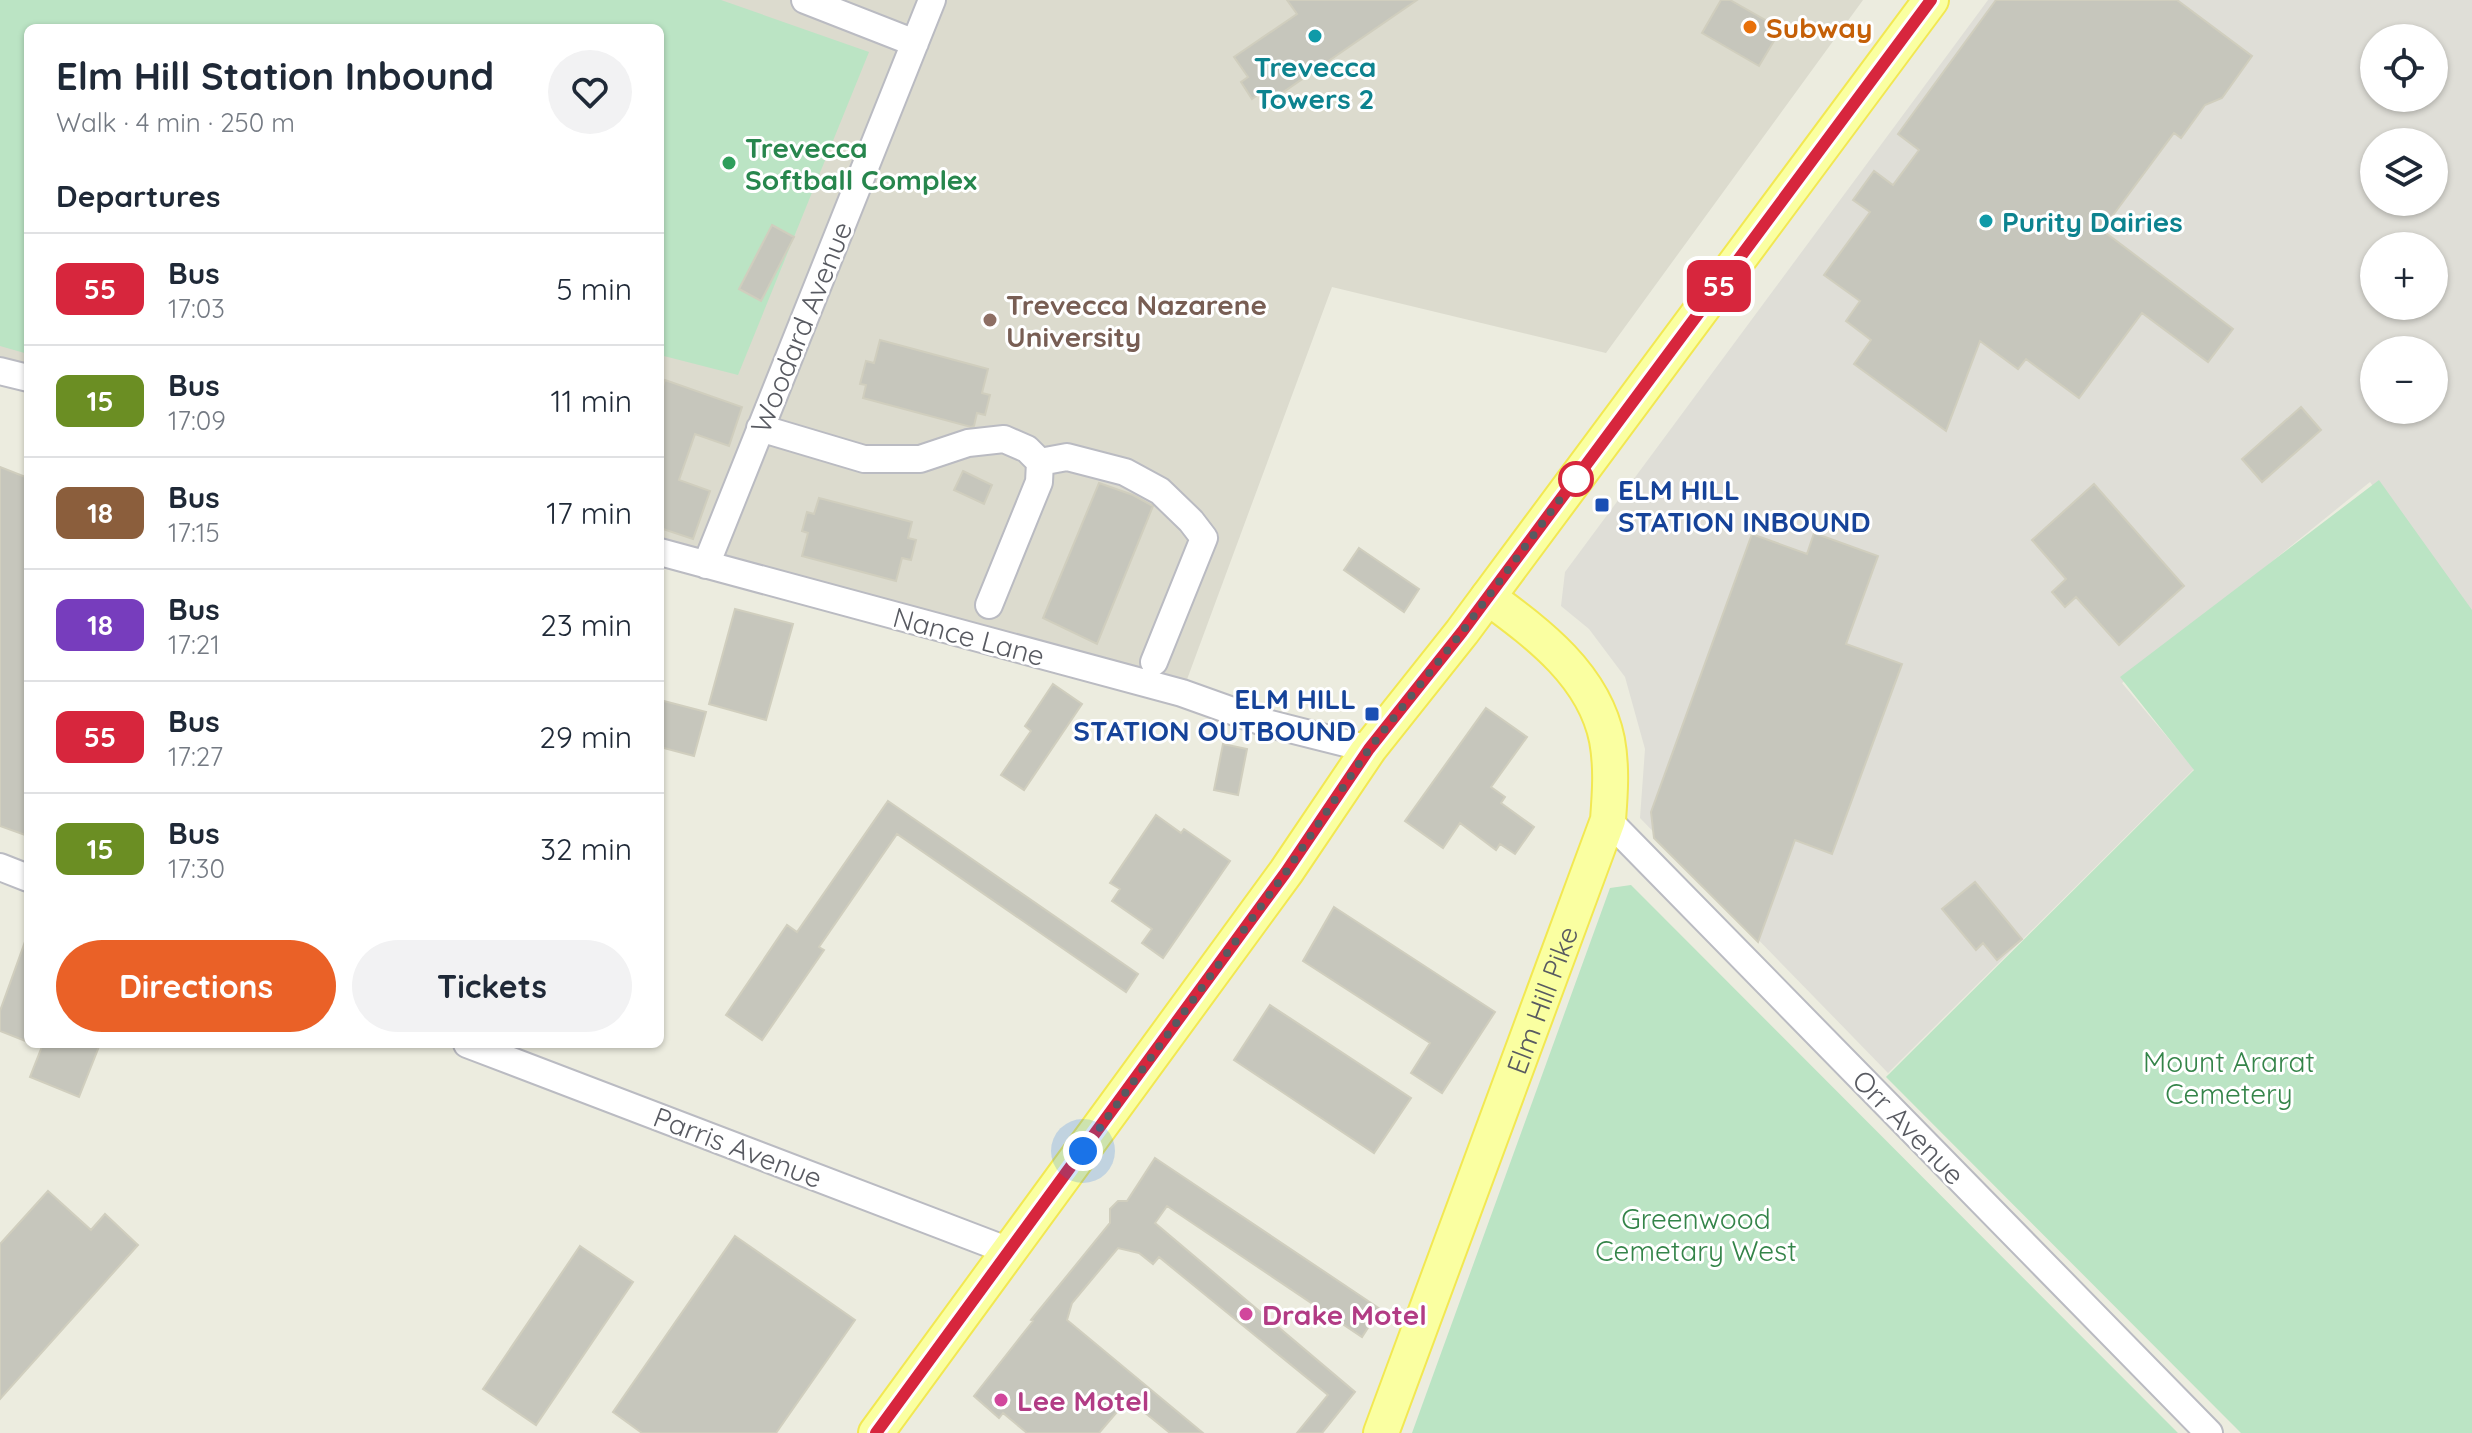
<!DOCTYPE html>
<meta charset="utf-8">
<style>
body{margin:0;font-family:Quicksand,sans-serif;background:#f2f2f3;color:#1f2937;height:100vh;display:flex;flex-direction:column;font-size:30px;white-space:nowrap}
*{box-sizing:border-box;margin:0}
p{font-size:26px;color:#747a83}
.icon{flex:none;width:44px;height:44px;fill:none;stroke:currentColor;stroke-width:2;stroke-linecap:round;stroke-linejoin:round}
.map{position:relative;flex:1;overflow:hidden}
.drawer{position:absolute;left:24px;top:24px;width:640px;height:1024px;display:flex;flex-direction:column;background:#fff;border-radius:12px;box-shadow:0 2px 6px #0004}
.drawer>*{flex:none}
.badge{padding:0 16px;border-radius:12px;font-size:28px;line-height:52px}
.controls{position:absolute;left:2360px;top:24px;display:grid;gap:16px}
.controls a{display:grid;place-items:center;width:88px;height:88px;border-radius:50%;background:#fff;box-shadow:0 2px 6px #0004;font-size:40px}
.you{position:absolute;width:40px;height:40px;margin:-20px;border:6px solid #fff;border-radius:50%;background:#1a73e8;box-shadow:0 0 0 12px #1a73e833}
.map>.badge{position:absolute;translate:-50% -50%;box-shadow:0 0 0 4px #fff}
h2{padding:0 32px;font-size:30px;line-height:72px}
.round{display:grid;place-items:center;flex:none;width:84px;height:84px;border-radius:42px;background:#f2f2f3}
.overview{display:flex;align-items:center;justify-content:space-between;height:136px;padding:0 32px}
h1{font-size:38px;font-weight:700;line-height:60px}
.cta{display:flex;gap:16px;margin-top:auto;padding:16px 32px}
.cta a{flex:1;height:92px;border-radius:48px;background:#ea6127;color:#fff;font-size:32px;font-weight:700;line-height:92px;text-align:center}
.cta a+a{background:#f2f2f3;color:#1f2937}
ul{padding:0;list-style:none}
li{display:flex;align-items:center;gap:24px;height:112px;padding:0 32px;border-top:2px solid #e0e1e3}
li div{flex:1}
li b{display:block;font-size:30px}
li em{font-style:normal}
li .badge{min-width:88px;font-weight:700;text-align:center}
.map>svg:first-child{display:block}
.industrial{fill:#dfded7;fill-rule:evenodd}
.education{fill:#dcdbce}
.green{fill:#bbe4c4}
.building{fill:#c6c6bc;stroke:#d0cebe;stroke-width:2}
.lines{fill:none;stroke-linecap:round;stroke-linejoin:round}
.minor-casing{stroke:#babbc2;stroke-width:30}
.major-casing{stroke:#f2e852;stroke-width:38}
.minor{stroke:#fff;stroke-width:26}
.major{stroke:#faffa1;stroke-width:34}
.line-casing{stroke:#fff;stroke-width:18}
.line{stroke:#d7263d;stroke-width:12}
.walk{stroke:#585a61;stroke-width:8;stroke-dasharray:0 14.4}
.food-dot{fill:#e8710a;stroke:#fff;stroke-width:3}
.culture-dot{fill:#0f9aa8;stroke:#fff;stroke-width:3}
.leisure-dot{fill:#2e9e5b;stroke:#fff;stroke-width:3}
.education-dot{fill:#8d6e63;stroke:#fff;stroke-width:3}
.stop-dot{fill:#fff;stroke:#d7263d;stroke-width:4}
.transit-dot{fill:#1a4fb4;stroke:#fff;stroke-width:3}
.hotel-dot{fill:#d1479c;stroke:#fff;stroke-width:3}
.labels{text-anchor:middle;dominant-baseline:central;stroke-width:6;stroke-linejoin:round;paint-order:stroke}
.food-label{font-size:28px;font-weight:bold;fill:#c56008;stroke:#fff;text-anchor:start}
.culture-label{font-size:28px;font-weight:bold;fill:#0d838f;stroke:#fff}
.leisure-label{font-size:28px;font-weight:bold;fill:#27864d;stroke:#fff;text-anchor:start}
.education-label{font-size:28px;font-weight:bold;fill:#785e54;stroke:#fff;text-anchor:start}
.street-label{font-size:28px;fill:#585a61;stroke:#fff}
.transit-label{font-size:28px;font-weight:bold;fill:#164399;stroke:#fff;text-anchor:start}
.park-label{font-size:28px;fill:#348449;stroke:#fff}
.hotel-label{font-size:28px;font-weight:bold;fill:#b23c85;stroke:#fff;text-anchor:start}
</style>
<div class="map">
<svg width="2472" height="1433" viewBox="0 0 2472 1433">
<rect width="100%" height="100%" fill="#ececdf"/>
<path class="industrial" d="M1988 0H2472V624L2370 482 2122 683 2194 769 1888 1073 1640 818 1645 749 1625 677 1589 629 1561 606 1565 572ZM2374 38H2434V98H2374ZM2374 142H2434V202H2374ZM2374 246H2434V306H2374ZM2374 350H2434V410H2374Z"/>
<path class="education" d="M0 0H1863L1606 353 1332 287 1182 693 660 541V28H28V367L0 359Z"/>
<path class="green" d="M0 0H721L869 52 738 375 660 355V28H28V354L0 346Z
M2379 480 2472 610V1433H2241L1886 1077 2194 770 2120 677Z
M1631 885 2178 1433H1412L1610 888Z"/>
<path class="building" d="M1287 0H1417L1266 104 1259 94 1252 99 1241 82 1248 77 1234 57 1297 14Z
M1721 0H1730L1781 29 1759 66 1702 33Z
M1996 0H2177L2252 56 2222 98 2205 105 2181 138 2174 133 2102 230 2233 329 2208 362 2142 313 2079 398 2026 359 2018 369 1980 341 1946 431 1854 364 1871 340 1846 321 1860 301 1824 275 1870 212 1853 200 1874 171 1893 185 1919 150 1898 134Z
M772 225 794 237 761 301 739 289Z
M880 340 988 369 982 393 990 395 985 415 977 413 974 426 971 427 863 398 866 385 860 384 866 361 874 363Z
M665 380 742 407 729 446 695 434 679 480 710 491 693 539 660 528V395Z
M2301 407 2321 430 2262 482 2242 459Z
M0 467 28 478V836L0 826Z
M963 471 992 485 984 504 954 490Z
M1099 483 1133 495 1153 506 1097 644 1043 618Z
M2094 484 2184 586 2119 645 2076 597 2065 607 2052 592 2066 579 2032 540Z
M819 498 912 522 908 538 916 540 911 560 902 558 896 581 802 556 808 533 802 531 807 512 814 514Z
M1814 533 1878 556 1846 644 1902 664 1832 854 1795 840 1758 942 1654 838 1651 812 1752 534 1807 554Z
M1359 548 1419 589 1404 612 1344 570Z
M735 609 793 624 766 720 709 704Z
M1053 684 1082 704 1024 790 1001 775 1031 731 1025 726Z
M660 700 706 712 694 756 660 747Z
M1486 708 1527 737 1491 787 1505 797 1501 803 1534 827 1515 854 1500 844 1496 850 1460 823 1443 848 1405 821Z
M1223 744 1247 749 1238 795 1214 790Z
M888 801 1138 974 1126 992 897 834 819 947 824 950 762 1040 726 1015 787 925 797 932Z
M1156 815 1181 833 1184 829 1230 861 1163 958 1142 943 1152 929 1112 901 1120 889 1110 883Z
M1975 882 2022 939 1997 960 1983 943 1976 950 1942 909Z
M1334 907 1495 1012 1442 1093 1411 1073 1430 1043 1303 961Z
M26 939 28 940V1042L0 1031V1011Z
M1270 1005 1411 1098 1374 1153 1234 1060Z
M43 1044H100L79 1097 30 1077Z
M1155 1158 1380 1309 1362 1337 1167 1206 1155 1223 1355 1392 1322 1433H1297L1328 1395 1159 1257 1153 1264 1139 1253 1118 1248 1072 1303 1067 1320 1203 1433H1170L1128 1399 1099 1433H1027L1003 1413 999 1418 974 1396 1033 1321 1031 1320 1110 1223V1209L1118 1201H1127Z
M48 1191 91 1230 105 1214 138 1245 0 1399V1244Z
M735 1236 855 1320 776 1433H642L613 1412Z
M580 1246 633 1282 536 1425 483 1389Z"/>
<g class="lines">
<defs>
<path id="minor" d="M805 0 915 43
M0 371 28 378
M760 428 864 459H920L968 443 1004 439 1027 449 1040 462 1039 482 989 605
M1040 462 1067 457 1125 472 1160 491 1191 521 1204 538 1154 662
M660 552 1182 693 1266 723 1369 749
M706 565 932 0
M1608 820 2209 1433
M0 867 28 878
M467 1044 1009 1251"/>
<g id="major">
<path d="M876 1433 1286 872 1369 749 1462 632 1931 0"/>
<path id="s1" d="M1381 1433 1608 820C1610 794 1612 767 1607 740 1594 675 1538 634 1488 597"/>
</g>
</defs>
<use href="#minor" class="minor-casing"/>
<use href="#major" class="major-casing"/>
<use href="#minor" class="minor"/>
<use href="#major" class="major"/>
</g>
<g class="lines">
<defs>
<path id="line" d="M876 1433 1286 872 1369 749 1462 632 1931 0"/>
</defs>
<use href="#line" class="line-casing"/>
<use href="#line" class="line"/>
<path class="walk" d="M1083 1151 1286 872 1369 749 1462 632 1578 475 1576 479"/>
</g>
<circle class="food-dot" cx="1750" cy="27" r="8"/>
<g class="culture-dot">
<circle cx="1315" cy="36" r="8"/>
<circle cx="1986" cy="221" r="8"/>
</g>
<circle class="leisure-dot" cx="729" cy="163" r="8"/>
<circle class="education-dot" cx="990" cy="320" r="8"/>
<circle class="stop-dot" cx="1576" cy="479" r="16"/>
<g class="transit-dot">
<rect x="1594" y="497" width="16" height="16" rx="4"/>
<rect x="1364" y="706" width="16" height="16" rx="4"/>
</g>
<g class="hotel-dot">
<circle cx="1246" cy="1314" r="8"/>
<circle cx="1001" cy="1400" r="8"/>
</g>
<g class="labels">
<g class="food-label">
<text x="1766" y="27">Subway</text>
</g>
<g class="culture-label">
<text x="1315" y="66">Trevecca<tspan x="1315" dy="32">Towers 2</tspan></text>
<text x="2002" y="221" text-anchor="start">Purity Dairies</text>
</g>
<g class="leisure-label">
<text x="745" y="147">Trevecca<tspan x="745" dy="32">Softball Complex</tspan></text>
</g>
<g class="education-label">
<text x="1006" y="304">Trevecca Nazarene<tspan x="1006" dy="32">University</tspan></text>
</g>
<g class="street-label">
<text transform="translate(801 327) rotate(-68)">Woodard Avenue</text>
<text transform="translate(969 636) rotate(15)">Nance Lane</text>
<text stroke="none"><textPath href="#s1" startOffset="462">Elm Hill Pike</textPath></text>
<text transform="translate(1909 1127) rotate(46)">Orr Avenue</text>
<text transform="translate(738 1147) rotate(21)">Parris Avenue</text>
</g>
<g class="transit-label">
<text x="1618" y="489">ELM HILL<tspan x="1618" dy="32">STATION INBOUND</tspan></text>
<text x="1356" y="698" text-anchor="end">ELM HILL<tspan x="1356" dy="32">STATION OUTBOUND</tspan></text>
</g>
<g class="park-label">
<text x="2229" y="1061">Mount Ararat<tspan x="2229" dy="32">Cemetery</tspan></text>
<text x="1696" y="1218">Greenwood<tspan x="1696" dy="32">Cemetary West</tspan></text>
</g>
<g class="hotel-label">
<text x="1262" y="1314">Drake Motel</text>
<text x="1017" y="1400">Lee Motel</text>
</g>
</g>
</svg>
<div class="controls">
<a><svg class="icon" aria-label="locate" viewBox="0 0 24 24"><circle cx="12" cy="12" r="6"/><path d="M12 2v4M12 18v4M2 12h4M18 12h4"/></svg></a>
<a><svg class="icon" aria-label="layers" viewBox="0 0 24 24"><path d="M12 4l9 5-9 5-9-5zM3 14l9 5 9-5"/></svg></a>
<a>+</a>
<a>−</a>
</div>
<div class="you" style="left:1083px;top:1151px"></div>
<b class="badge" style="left:1719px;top:286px;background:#d7263d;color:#fff">55</b>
<section class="drawer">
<div class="overview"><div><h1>Elm Hill Station Inbound</h1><p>Walk · 4 min · 250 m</p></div><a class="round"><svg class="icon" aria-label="heart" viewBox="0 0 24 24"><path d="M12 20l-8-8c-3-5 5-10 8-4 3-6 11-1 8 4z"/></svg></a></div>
<h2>Departures</h2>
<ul>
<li><span class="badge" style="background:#d7263d;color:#fff">55</span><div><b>Bus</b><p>17:03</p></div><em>5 min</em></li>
<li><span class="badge" style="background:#6b8e23;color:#fff">15</span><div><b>Bus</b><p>17:09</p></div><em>11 min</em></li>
<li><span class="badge" style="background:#8b5e3c;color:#fff">18</span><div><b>Bus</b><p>17:15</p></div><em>17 min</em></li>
<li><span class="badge" style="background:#773dbd;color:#fff">18</span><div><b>Bus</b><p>17:21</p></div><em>23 min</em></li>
<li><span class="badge" style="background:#d7263d;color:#fff">55</span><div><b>Bus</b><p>17:27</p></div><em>29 min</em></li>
<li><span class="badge" style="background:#6b8e23;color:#fff">15</span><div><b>Bus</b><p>17:30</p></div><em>32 min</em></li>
</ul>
<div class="cta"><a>Directions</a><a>Tickets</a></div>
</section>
</div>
